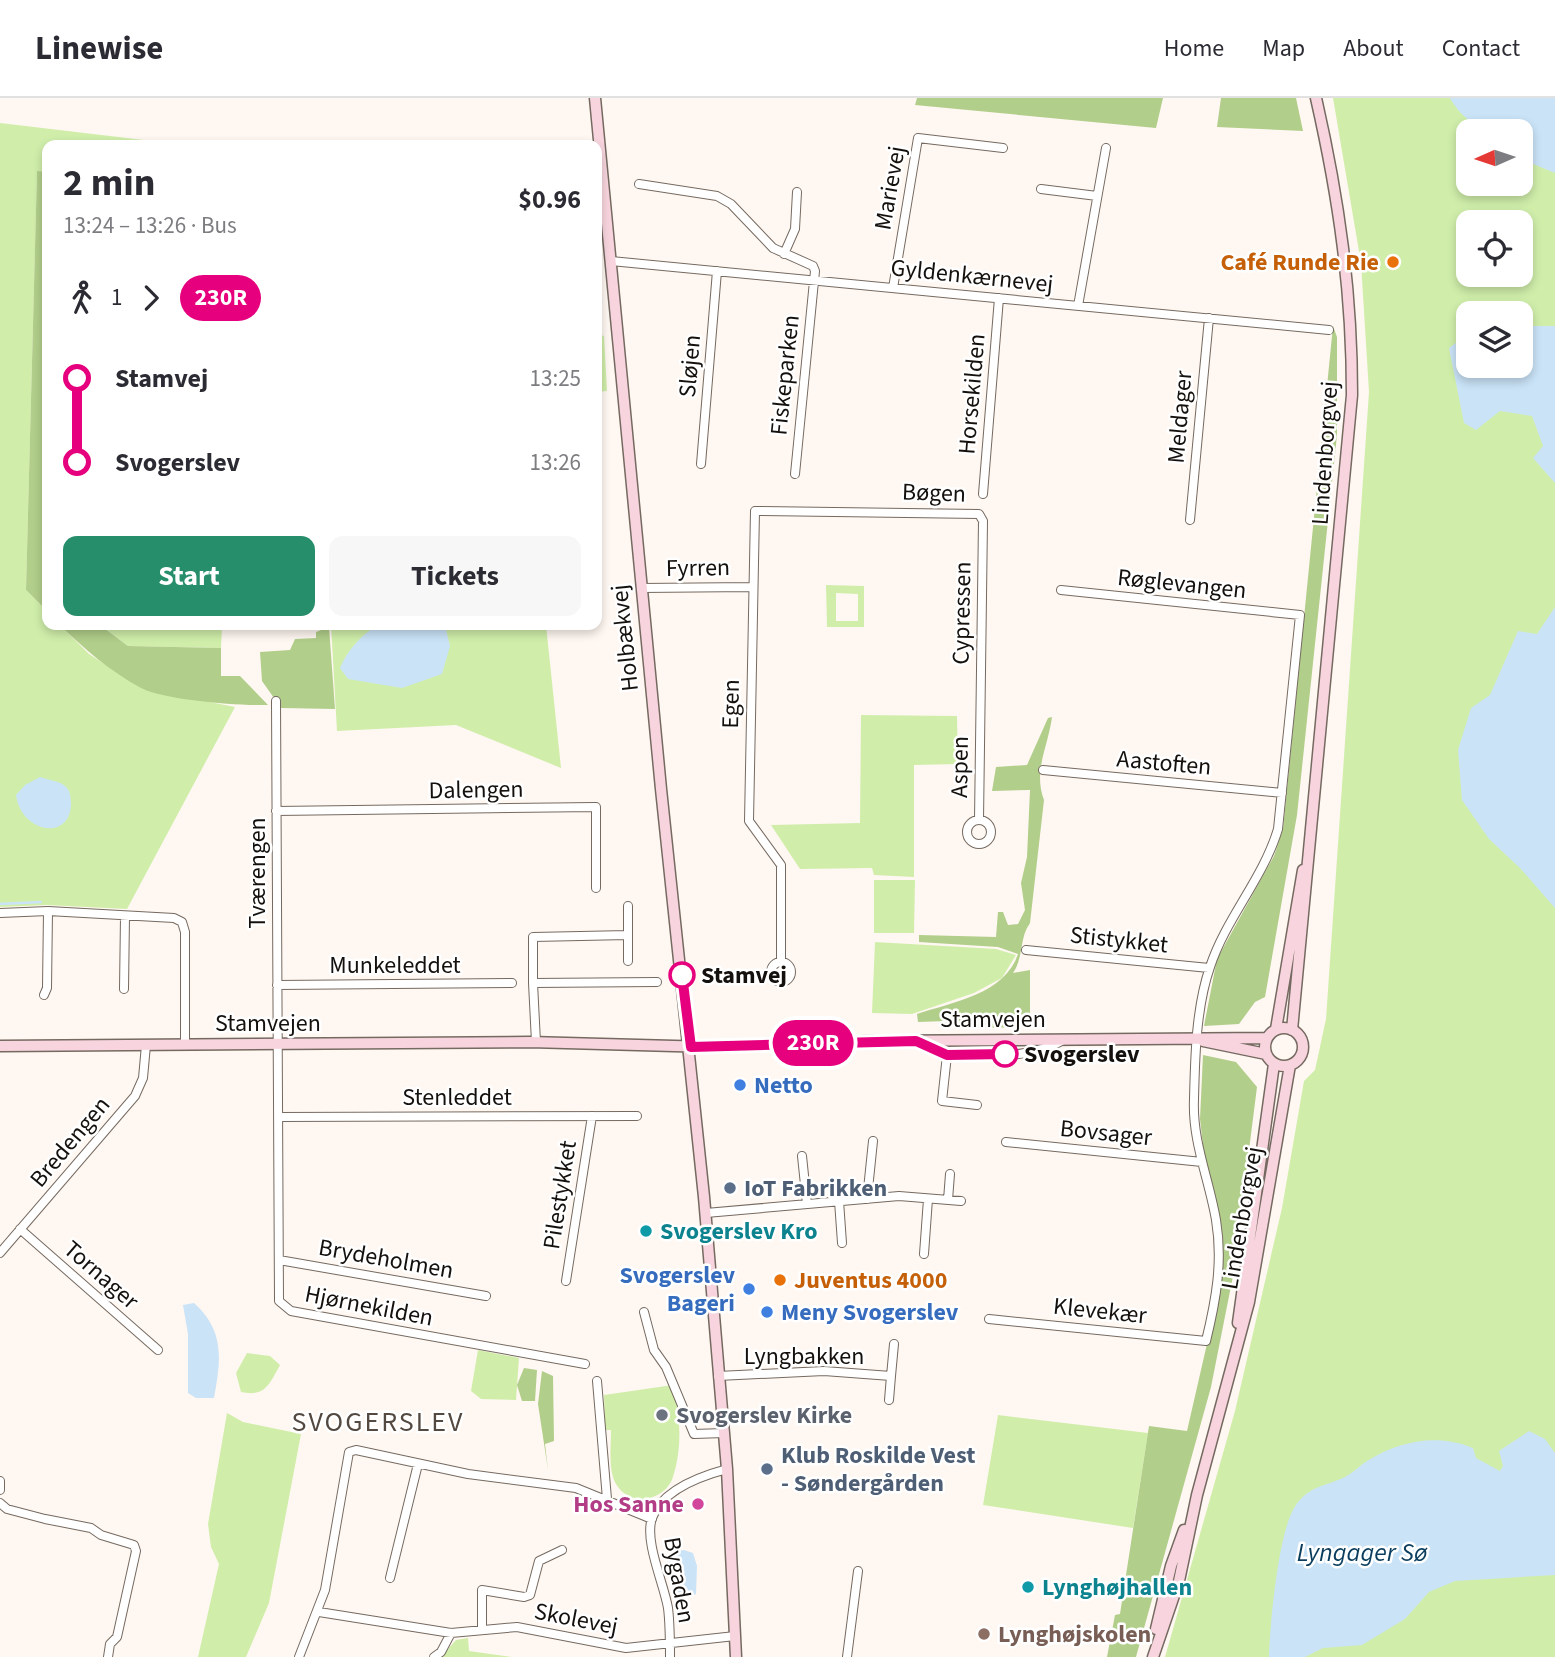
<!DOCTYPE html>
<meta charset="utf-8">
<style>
body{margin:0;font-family:"Source Sans 3",sans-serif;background:#f7f7f7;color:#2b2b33;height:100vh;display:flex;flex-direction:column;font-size:26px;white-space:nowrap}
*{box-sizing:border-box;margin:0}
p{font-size:23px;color:#7c7c81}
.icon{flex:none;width:38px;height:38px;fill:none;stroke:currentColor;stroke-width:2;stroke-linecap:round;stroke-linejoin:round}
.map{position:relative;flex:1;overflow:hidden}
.details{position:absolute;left:42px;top:42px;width:560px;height:490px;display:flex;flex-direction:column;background:#fff;border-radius:14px;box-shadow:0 4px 10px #0003}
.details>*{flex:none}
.badge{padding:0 14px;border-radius:23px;font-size:24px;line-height:46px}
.needle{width:46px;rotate:267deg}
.fabs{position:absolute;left:1456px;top:21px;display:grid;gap:14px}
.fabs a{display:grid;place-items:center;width:77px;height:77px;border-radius:14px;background:#fff;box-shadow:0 4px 10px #0003;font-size:35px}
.map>.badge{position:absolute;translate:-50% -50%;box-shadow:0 0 0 4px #fff}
.legs{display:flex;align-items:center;gap:10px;height:77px;padding:0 21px;font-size:23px}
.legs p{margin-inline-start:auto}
.overview{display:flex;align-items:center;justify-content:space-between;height:119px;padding:0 21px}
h1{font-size:38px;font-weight:700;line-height:52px}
.action{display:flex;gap:14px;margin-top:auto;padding:14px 21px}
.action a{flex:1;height:80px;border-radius:14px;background:#278e6b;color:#fff;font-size:28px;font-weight:700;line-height:80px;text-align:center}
.action a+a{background:#f7f7f7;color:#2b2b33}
ul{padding:0 21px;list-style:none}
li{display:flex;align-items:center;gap:24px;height:84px;font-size:26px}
li i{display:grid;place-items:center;width:10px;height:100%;margin:0 9px;background:currentColor}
li i::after{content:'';width:18px;height:18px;margin:-9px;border:5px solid;border-radius:50%;background:#fff}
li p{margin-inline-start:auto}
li:first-child i{background:linear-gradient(#0000 50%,currentColor 0)}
li:last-child i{background:linear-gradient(currentColor 50%,#0000 0)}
header{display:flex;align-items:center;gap:42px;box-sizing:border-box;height:98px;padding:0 35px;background:#fff;border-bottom:2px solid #e1e1e2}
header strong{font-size:33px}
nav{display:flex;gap:38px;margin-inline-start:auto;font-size:24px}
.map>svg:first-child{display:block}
.green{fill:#d0eeaa;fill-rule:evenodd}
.forest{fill:#b1ce8a}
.water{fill:#cae3f7}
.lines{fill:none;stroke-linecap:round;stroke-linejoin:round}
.stream{stroke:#cae3f7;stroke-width:2.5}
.street-casing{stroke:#756a61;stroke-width:10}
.secondary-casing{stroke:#756a61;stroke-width:13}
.street{stroke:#fff;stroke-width:8}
.secondary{stroke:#f8d5de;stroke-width:10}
.line-1-casing{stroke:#fff;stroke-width:16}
.line-1{stroke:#e6007e;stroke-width:10}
.food-dot{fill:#e8710a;stroke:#fff;stroke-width:2.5}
.stop-1-dot{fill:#fff;stroke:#e6007e;stroke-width:3.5}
.shop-dot{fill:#3f7fe0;stroke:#fff;stroke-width:2.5}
.service-dot{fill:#5c6f8a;stroke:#fff;stroke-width:2.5}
.culture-dot{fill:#0f9aa8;stroke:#fff;stroke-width:2.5}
.worship-dot{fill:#6b7280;stroke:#fff;stroke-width:2.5}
.hotel-dot{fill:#d1479c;stroke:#fff;stroke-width:2.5}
.education-dot{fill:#8d6e63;stroke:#fff;stroke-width:2.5}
.labels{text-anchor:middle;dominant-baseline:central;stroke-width:5;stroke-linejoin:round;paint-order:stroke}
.street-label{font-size:24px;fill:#14100d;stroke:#fff}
.food-label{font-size:24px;font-weight:bold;fill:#c56008;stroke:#fff;text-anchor:end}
.stop-label{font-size:24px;font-weight:bold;fill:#14100d;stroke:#fff;text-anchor:start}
.shop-label{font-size:24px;font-weight:bold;fill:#366cbe;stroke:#fff;text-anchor:start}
.service-label{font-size:24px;font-weight:bold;fill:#4e5e75;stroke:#fff;text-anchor:start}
.culture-label{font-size:24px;font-weight:bold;fill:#0d838f;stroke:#fff;text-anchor:start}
.worship-label{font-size:24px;font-weight:bold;fill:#5b616d;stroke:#fff;text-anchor:start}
.hotel-label{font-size:24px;font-weight:bold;fill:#b23c85;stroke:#fff;text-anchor:end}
.education-label{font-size:24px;font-weight:bold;fill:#785e54;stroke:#fff;text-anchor:start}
.water-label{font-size:26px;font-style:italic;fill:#0b3e5e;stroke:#fff}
.quarter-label{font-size:28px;letter-spacing:2px;fill:#544941;stroke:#fff}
</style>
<header>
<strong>Linewise</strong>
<nav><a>Home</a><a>Map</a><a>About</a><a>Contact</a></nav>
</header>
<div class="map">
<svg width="1555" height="1559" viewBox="0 0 1555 1559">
<rect width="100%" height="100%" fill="#fff7f1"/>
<path class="green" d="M1333 0H1555V1559H1165L1235 1313 1282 1110 1304 983 1315 972 1326 921 1369 294 1361 165ZM1468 33H1521V86H1468ZM1468 124H1521V177H1468ZM1468 215H1521V268H1468Z
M0 25 186 47H47V74H37L26 492 47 513V527H60L89 556 143 591 235 609 127 811 46 807 0 809Z
M597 236 604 238 607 293 597 294Z
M826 487 864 488V529H827ZM836 495 858 496V523H836Z
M100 527H222L221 550 128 548Z
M331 527H546L561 670 456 627 337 633Z
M861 617 957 618 958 666 914 667V779L874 777 872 770 800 771 771 727 860 725Z
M874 782H915L914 835H874Z
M875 844 996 851 1016 857 1002 880 974 895 912 916 872 915Z
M478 1252 519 1260 516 1302 481 1301 471 1293Z
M247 1255 270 1258 280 1267C269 1287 265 1299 241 1294L236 1275Z
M673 1287C680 1317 683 1348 673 1379 665 1403 630 1410 616 1386 608 1372 611 1349 611 1332H605L604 1297Z
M227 1315 243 1324 301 1336 269 1505 246 1559H198L219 1466 211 1449 208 1426Z
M998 1317 1148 1335 1133 1430 983 1407Z
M468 1540 469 1553 512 1559H441L456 1542Z"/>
<path class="forest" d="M917 0H1163L1156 30 915 7Z
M1221 0H1296L1303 33 1217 29Z
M37 73 47 74V513L26 492Z
M1333 228 1337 239V337L1297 717 1265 899 1255 904 1239 926 1204 928 1217 861 1274 758 1283 731Z
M60 527H100L128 548 221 550V578H240L268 607C240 608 164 602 141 590 110 573 84 551 60 527Z
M329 529 335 611 281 610 262 583 260 554 290 552 295 541 316 540V534Z
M1052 619C1048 649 1033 673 1044 702L1030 825C1019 840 1024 859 1013 875L1030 872V929L975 930 947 926 946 923 918 924 917 916C953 904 1005 896 1018 856L998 849 919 844V837L996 839 998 814H1003L1008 827 1018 826 1025 812 1021 785 1027 759 1030 692 992 693 996 669 1027 667 1048 620Z
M1203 957 1236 964 1257 989 1233 1178 1211 1289 1136 1559H1107L1115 1517 1120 1516 1149 1328 1187 1333 1223 1176 1222 1141 1205 1065 1200 1021Z
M524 1270 537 1272 535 1303H522L517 1287Z
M542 1273 553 1278 554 1343 545 1346 548 1372 538 1306Z"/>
<path class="water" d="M1450 0H1555V75L1521 61V33C1489 33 1467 30 1450 0Z
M1521 228H1555V385L1533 360 1543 348 1532 318 1500 313 1476 332 1464 325 1449 250 1468 236V268H1521Z
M1555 509V810L1520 770 1489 741 1462 702 1458 652 1471 610 1490 597 1518 533 1537 536Z
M377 527H445L450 548 442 576 402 590 348 581 340 570C348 551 360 539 377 527Z
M40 679C48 682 61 683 66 689 71 694 70 698 71 705 71 744 21 735 16 697L25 687Z
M194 1205C225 1233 221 1262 214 1300H196L188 1295V1236L183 1207Z
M1529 1333 1545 1341 1555 1355V1477L1455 1483 1429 1494 1405 1521 1362 1547 1323 1550 1305 1559H1269C1270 1525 1278 1440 1293 1412 1306 1388 1324 1389 1345 1379 1353 1375 1359 1368 1367 1363 1399 1343 1437 1335 1473 1350L1476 1360 1500 1373 1503 1368 1499 1353Z
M684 1452 693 1455 697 1468 696 1496 688 1499 675 1493 669 1463 675 1453Z"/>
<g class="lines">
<path class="stream" d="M0 806 41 804"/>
<defs>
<path id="street" d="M639 86 717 98 731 106 773 150 813 168 815 173 795 376
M1041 91 1097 98
M784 156 795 131 797 94
M611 163 1329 232
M893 190 918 40 1003 50
M1078 208 1106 50
M701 366 717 173
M983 396 999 200
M1190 422 1209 220
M641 490 752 489
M276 603 279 1203 291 1213 585 1266
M1043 672 1282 695
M276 713 596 709V790
M967 734a12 12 0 1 1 24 0a12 12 0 1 1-24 0Z
M628 808V863
M0 815 48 813 174 820 182 824 185 834V946
M1026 852 1209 870
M781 864V767L749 723 755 413 979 416 983 423 979 722
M771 874a10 10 0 1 1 20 0a10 10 0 1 1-20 0Z
M533 885V839L628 837
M277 887 512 885
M124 891 125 818
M44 897 47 890 48 813
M536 944 533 885 657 884
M918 944C928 948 939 955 949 957 982 961 1035 959 1063 942
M947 957 942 1003 977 1007
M278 1019 637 1018
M1006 1044 1202 1064
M802 1058 807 1106
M867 1101 873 1043
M948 1102 950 1076
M839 1103 842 1145
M706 1115 899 1098 961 1103
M20 1131 158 1252
M0 1155 135 998 143 980 146 947
M924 1156 928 1101
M279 1162 486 1198
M566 1183 592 1018
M644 1214 654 1252 666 1269 694 1336 724 1335
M989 1221 1206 1243C1216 1202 1223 1164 1216 1122 1209 1081 1192 1043 1194 1001 1195 959 1196 909 1210 869 1226 820 1263 781 1278 731L1300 517 1061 492
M718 1278 824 1273 891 1278 894 1246
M597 1283 607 1401
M889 1302 891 1278
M0 1383V1392
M0 1405 7 1411 45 1421 91 1430 101 1437 134 1447 136 1453 117 1539 110 1546 108 1559
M390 1480 418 1366
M319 1514 451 1535 517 1529 626 1550 735 1538
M482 1532V1492L524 1499 530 1497 539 1463 562 1452
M299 1559 325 1492 349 1354 356 1352 468 1376 576 1390 652 1421
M434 1559 441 1554 451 1535
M670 1559C670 1543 670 1526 668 1510 664 1486 644 1443 652 1420 662 1392 701 1378 727 1371
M847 1559 858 1473"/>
<path id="secondary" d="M595 0 661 691 704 1099 727 1371 736 1559
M1265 949a19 19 0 1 1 38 0a19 19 0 1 1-38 0Z
M1276 931 1303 772
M1292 932 1352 297C1352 193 1339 101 1316 0
M1203 943 1266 956
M0 948 530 944 710 949 873 943 1267 940
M1238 1225 1274 966
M1156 1531 1171 1468 1184 1432
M1153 1559 1179 1483 1197 1397 1249 1204 1290 967"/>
</defs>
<use href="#street" class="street-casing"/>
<use href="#secondary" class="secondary-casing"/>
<use href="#street" class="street"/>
<use href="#secondary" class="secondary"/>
</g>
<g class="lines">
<defs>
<path id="line-1" d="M682 877 691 949 916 943 947 957 1005 956"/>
</defs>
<use href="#line-1" class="line-1-casing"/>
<use href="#line-1" class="line-1"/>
</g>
<g class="food-dot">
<circle cx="1393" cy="164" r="7"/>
<circle cx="780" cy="1182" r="7"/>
</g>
<g class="stop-1-dot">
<circle cx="682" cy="877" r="12"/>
<circle cx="1005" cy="956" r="12"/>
</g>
<g class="shop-dot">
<circle cx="740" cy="987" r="7"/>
<circle cx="749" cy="1191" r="7"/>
<circle cx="767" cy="1214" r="7"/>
</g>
<g class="service-dot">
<circle cx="730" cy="1090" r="7"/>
<circle cx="767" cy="1371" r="7"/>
</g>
<g class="culture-dot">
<circle cx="646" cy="1133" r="7"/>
<circle cx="1028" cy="1489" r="7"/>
</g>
<circle class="worship-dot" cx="662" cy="1317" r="7"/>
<circle class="hotel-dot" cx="698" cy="1406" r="7"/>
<circle class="education-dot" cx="984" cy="1536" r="7"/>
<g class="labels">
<g class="street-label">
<text transform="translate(890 90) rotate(-80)">Marievej</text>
<text transform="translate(972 178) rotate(6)">Gyldenkærnevej</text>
<text transform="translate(690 268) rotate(-85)">Sløjen</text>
<text transform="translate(785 277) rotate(-84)">Fiskeparken</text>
<text transform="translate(972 296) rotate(-85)">Horsekilden</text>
<text transform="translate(1180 319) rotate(-85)">Meldager</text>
<text transform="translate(1325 355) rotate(-86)">Lindenborgvej</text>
<text transform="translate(934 395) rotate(2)">Bøgen</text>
<text transform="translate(698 470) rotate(-1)">Fyrren</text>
<text transform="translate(1182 486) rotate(6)">Røglevangen</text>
<text transform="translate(962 515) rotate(-89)">Cypressen</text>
<text transform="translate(625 540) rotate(-96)">Holbækvej</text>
<text transform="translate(731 606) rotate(-89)">Egen</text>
<text transform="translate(1164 665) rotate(5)">Aastoften</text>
<text transform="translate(960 669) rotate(-89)">Aspen</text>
<text transform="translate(476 692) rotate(-1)">Dalengen</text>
<text transform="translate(257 775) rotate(-90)">Tværengen</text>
<text transform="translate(1119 842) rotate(6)">Stistykket</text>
<text x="395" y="867">Munkeleddet</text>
<text x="993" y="921">Stamvejen</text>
<text x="268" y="925">Stamvejen</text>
<text x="457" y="999">Stenleddet</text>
<text transform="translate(1106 1035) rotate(6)">Bovsager</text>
<text transform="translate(70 1044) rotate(-50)">Bredengen</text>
<text transform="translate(560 1097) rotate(-81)">Pilestykket</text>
<text transform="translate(1242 1120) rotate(-80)">Lindenborgvej</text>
<text transform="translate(386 1161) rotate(10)">Brydeholmen</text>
<text transform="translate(101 1177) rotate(41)">Tornager</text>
<text transform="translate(369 1208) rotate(11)">Hjørnekilden</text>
<text transform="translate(1100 1213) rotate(6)">Klevekær</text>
<text x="804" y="1258">Lyngbakken</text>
<text transform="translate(679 1482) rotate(80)">Bygaden</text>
<text transform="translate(576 1521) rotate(11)">Skolevej</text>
</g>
<g class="food-label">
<text x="1379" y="164">Café Runde Rie</text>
<text x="794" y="1182" text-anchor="start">Juventus 4000</text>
</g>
<g class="stop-label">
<text x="701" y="877">Stamvej</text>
<text x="1024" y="956">Svogerslev</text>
</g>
<g class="shop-label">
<text x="754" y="987">Netto</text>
<text x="735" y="1177" text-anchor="end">Svogerslev<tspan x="735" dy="28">Bageri</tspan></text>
<text x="781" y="1214">Meny Svogerslev</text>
</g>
<g class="service-label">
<text x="744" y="1090">IoT Fabrikken</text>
<text x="781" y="1357">Klub Roskilde Vest<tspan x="781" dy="28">- Søndergården</tspan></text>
</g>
<g class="culture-label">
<text x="660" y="1133">Svogerslev Kro</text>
<text x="1042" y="1489">Lynghøjhallen</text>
</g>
<g class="worship-label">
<text x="676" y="1317">Svogerslev Kirke</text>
</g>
<g class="hotel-label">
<text x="684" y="1406">Hos Sanne</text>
</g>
<g class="education-label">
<text x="998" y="1536">Lynghøjskolen</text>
</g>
<g class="water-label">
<text x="1362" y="1454">Lyngager Sø</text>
</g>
<g class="quarter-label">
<text x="378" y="1324">SVOGERSLEV</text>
</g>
</g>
</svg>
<div class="fabs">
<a><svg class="needle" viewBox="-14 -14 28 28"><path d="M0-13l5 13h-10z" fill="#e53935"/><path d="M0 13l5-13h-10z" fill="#7c7c81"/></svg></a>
<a><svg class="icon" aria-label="locate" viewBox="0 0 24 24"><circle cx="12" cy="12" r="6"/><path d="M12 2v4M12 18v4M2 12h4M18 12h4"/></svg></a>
<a><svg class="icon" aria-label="layers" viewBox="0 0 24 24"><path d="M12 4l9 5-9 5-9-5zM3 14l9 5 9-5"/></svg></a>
</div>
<b class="badge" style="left:813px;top:945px;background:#e6007e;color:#fff">230R</b>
<section class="details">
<div class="overview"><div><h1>2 min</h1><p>13:24 – 13:26 · Bus</p></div><b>$0.96</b></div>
<div class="legs"><svg class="icon" aria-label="walk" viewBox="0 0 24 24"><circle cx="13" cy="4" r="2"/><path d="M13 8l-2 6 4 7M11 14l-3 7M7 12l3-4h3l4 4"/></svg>1<svg class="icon" aria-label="forward" viewBox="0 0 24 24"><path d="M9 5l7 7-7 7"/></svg><b class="badge" style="background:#e6007e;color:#fff">230R</b></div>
<ul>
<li><i style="color:#e6007e"></i><b>Stamvej</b><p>13:25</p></li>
<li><i style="color:#e6007e"></i><b>Svogerslev</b><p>13:26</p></li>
</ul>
<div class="action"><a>Start</a><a>Tickets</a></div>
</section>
</div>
